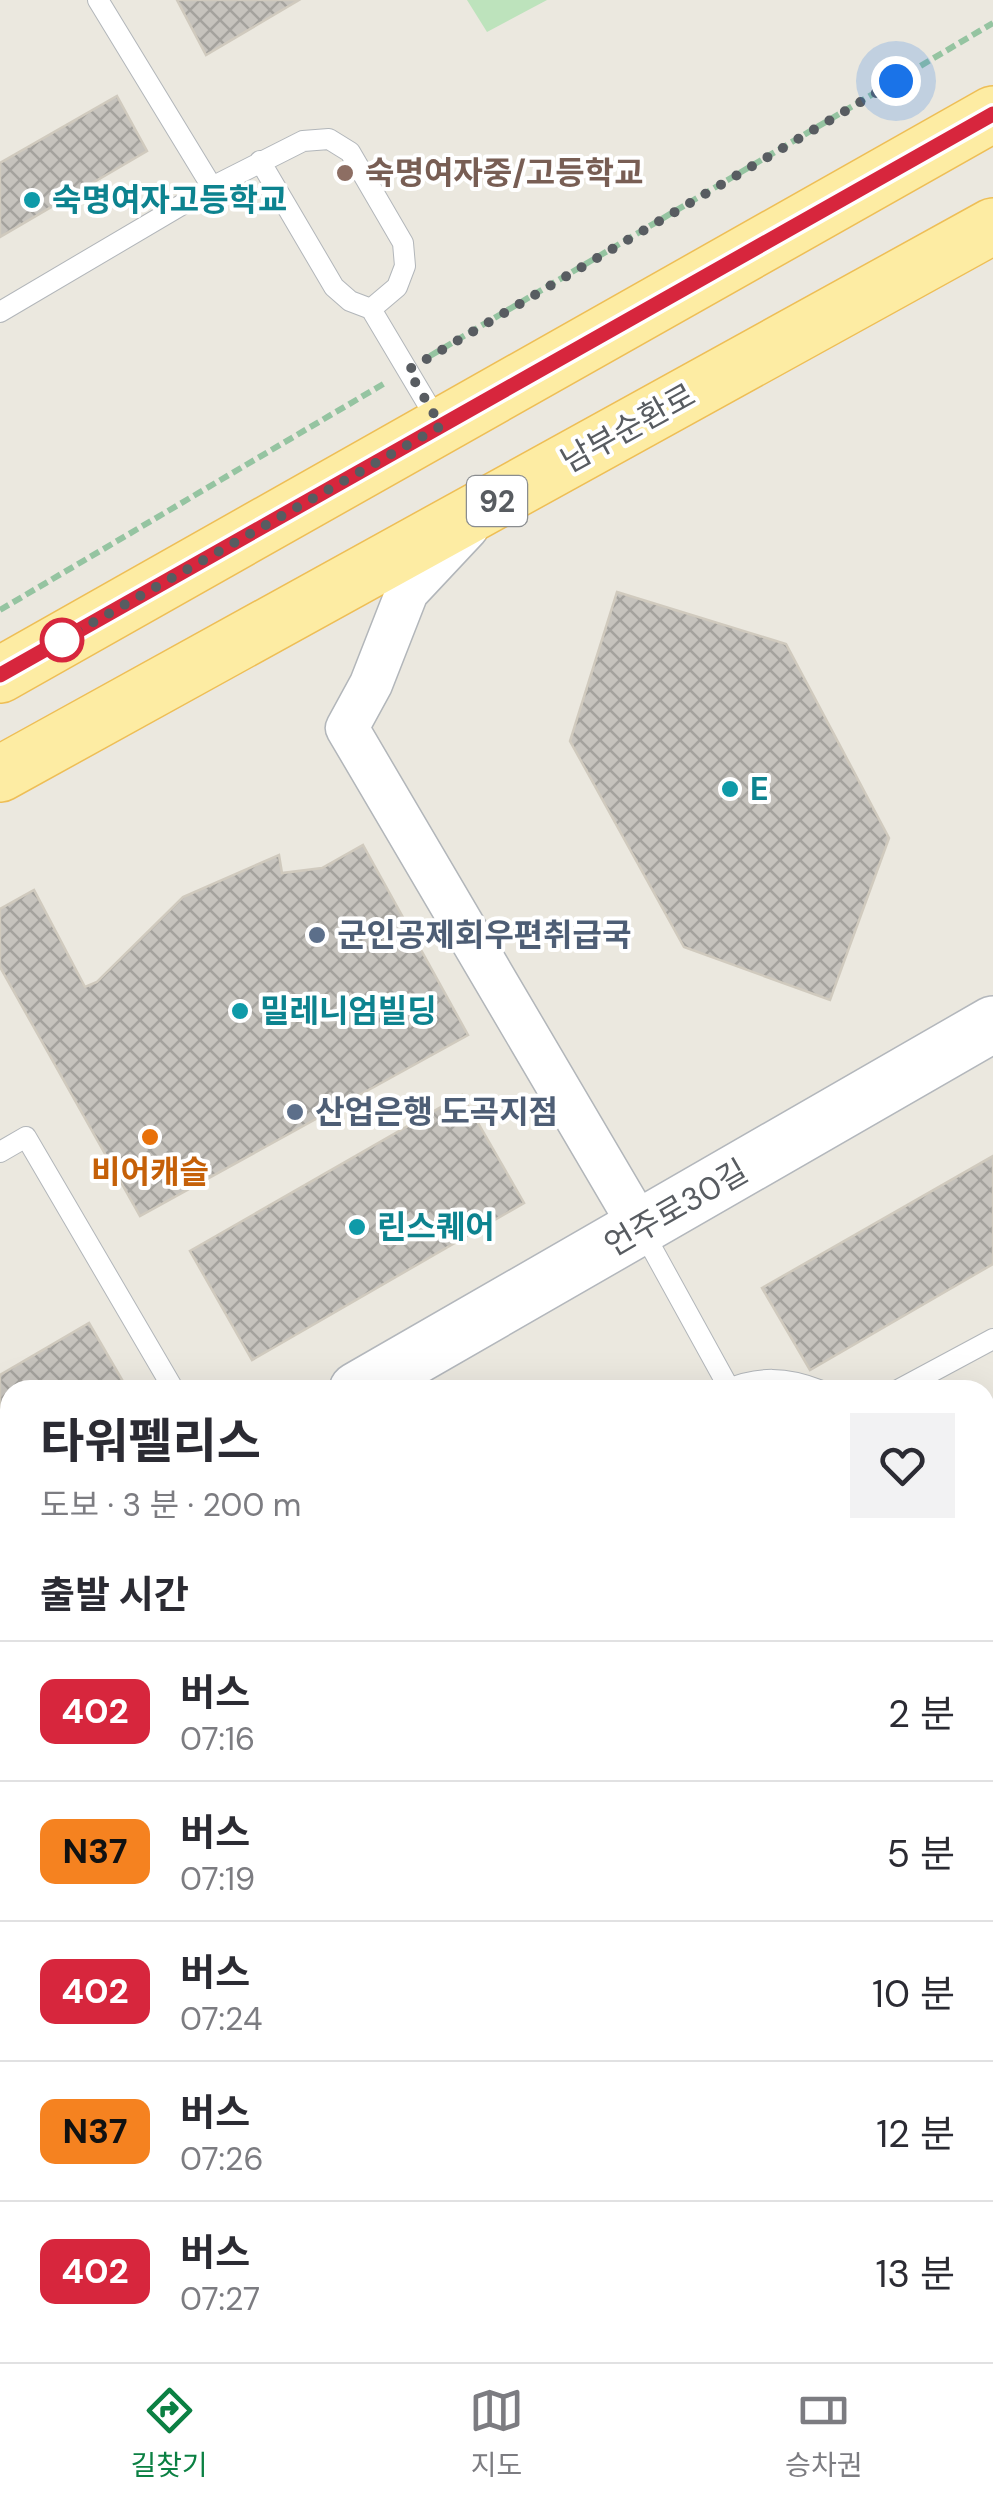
<!DOCTYPE html>
<html lang="ko">
<meta charset="utf-8">
<style>
body{margin:0;font-family:"DM Sans","Noto Sans KR",sans-serif;background:#f2f2f3;color:#2b2b33;height:100vh;display:flex;flex-direction:column;font-size:38px;white-space:nowrap}
*{box-sizing:border-box;margin:0}
p{font-size:32px;color:#7c7c81}
.icon{flex:none;width:55px;height:55px;fill:none;stroke:currentColor;stroke-width:2;stroke-linecap:round;stroke-linejoin:round}
.map{position:relative;flex:1;overflow:hidden}
.drawer{position:absolute;left:0px;top:1380px;width:995px;height:982px;display:flex;flex-direction:column;background:#fff;border-radius:30px 30px 0 0;box-shadow:0 10px 40px #0002}
.drawer>*{flex:none}
.badge{padding:0 20px;border-radius:15px;font-size:35px;line-height:65px}
.you{position:absolute;width:50px;height:50px;margin:-25px;border:8px solid #fff;border-radius:50%;background:#1a73e8;box-shadow:0 0 0 15px #1a73e833}
.map>.badge{position:absolute;translate:-50% -50%;box-shadow:0 0 0 5px #fff}
h2{padding:0 40px;font-size:38px;line-height:90px}
.round{display:grid;place-items:center;flex:none;width:105px;height:105px;border-radius:0px;background:#f2f2f3}
.overview{display:flex;align-items:center;justify-content:space-between;height:170px;padding:0 40px}
h1{font-size:48px;font-weight:700;line-height:75px}
ul{padding:0;list-style:none}
li{display:flex;align-items:center;gap:30px;height:140px;padding:0 40px;border-top:2px solid #e1e1e2}
li div{flex:1}
li b{display:block;font-size:38px}
li em{font-style:normal}
li .badge{min-width:110px;font-weight:700;text-align:center}
.tab-bar{display:flex;justify-content:space-around;align-items:center;height:140px;border-top:2px solid #e1e1e2;background:#fff;font-size:28px;color:#7c7c81}
.tab-bar a{display:grid;justify-items:center;gap:5px}
.tab-bar .selected{color:#0b8043}
.map>svg:first-child{display:block}
.park{fill:url(#park-dots)}
.pitch{fill:#bde3bc}
.building{fill:url(#building-cross-hatch);stroke:#d0cabe;stroke-width:2.5}
.lines{fill:none;stroke-linecap:round;stroke-linejoin:round}
.lane-casing{stroke:#b2b6ba;stroke-width:22}
.street-casing{stroke:#b2b6ba;stroke-width:45}
.secondary-casing{stroke:#b3b7bc;stroke-width:58}
.primary-casing{stroke:#eebe56;stroke-width:58}
.path{stroke:#95c4a1;stroke-width:6;stroke-dasharray:10 5;stroke-linecap:butt}
.lane{stroke:#fff;stroke-width:20}
.street{stroke:#fff;stroke-width:42}
.secondary{stroke:#fff;stroke-width:55}
.primary{stroke:#fdeca3;stroke-width:55}
.line-casing{stroke:#fff;stroke-width:22}
.line{stroke:#d7263d;stroke-width:15}
.walk{stroke:#585c61;stroke-width:10;stroke-dasharray:0 18}
.education-dot{fill:#8d6e63;stroke:#fff;stroke-width:4}
.culture-dot{fill:#0f9aa8;stroke:#fff;stroke-width:4}
.stop-dot{fill:#fff;stroke:#d7263d;stroke-width:5}
.service-dot{fill:#5c6f8a;stroke:#fff;stroke-width:4}
.food-dot{fill:#e8710a;stroke:#fff;stroke-width:4}
.labels{text-anchor:middle;dominant-baseline:central;stroke-width:8;stroke-linejoin:round;paint-order:stroke}
.shield{fill:#fff;stroke:#8a8d90;stroke-width:2.5}
.shield-label{font-size:30px;font-weight:bold;fill:#585c61}
.education-label{font-size:32px;font-weight:bold;fill:#785e54;stroke:#fff;text-anchor:start}
.culture-label{font-size:32px;font-weight:bold;fill:#0d838f;stroke:#fff;text-anchor:start}
.street-label{font-size:32px;fill:#585c61;stroke:#fff}
.service-label{font-size:32px;font-weight:bold;fill:#4e5e75;stroke:#fff;text-anchor:start}
.food-label{font-size:32px;font-weight:bold;fill:#c56008;stroke:#fff}
</style>
<div class="map">
<svg width="993" height="2362" viewBox="0 0 993 2362">
<defs>
<pattern id="park-dots" width="8" height="8" patternUnits="userSpaceOnUse" patternTransform="scale(2.5)"><rect width="8" height="8" fill="#bde3bc"/><path d="M2 2h.1M6 6h.1" fill="none" stroke="#9cbb9c" stroke-width="1.8" stroke-linecap="round"/></pattern>
<pattern id="building-cross-hatch" width="8" height="8" patternUnits="userSpaceOnUse" patternTransform="scale(2.5)"><rect width="8" height="8" fill="#c6c3bd"/><path d="M0 0l8 8M0 8l8-8" fill="none" stroke="#a4a29d"/></pattern>
</defs>
<rect width="100%" height="100%" fill="#ebe8df"/>
<path class="park" d="M993 2127V2362H673L686 2352H985V2133Z"/>
<path class="pitch" d="M467 0H547L487 32Z"/>
<path class="building" d="M177 0H299L206 55Z
M117 96 147 151 0 237V163Z
M617 592 786 644 889 838 830 1000 684 947 570 741Z
M363 845 468 1035 140 1216 0 967V909L34 890 85 987 97 982 183 897 279 855 282 873 322 868Z
M462 1095 524 1203 252 1360 190 1251Z
M993 1156V1264L810 1370 762 1288Z
M89 1323 128 1390H10V1514L0 1520V1375Z
M993 1441V1552L985 1537V1445Z
M10 1695V1949L0 1955V1701Z
M985 1753 993 1766V1906L985 1911Z
M0 2144H10V2238L0 2234Z
M153 2352H275L274 2362H157Z"/>
<g class="lines">
<defs>
<path id="lane" d="M98 0 212 187 303 141 329 139 350 152 403 243 405 266 397 287 371 309
M260 161 334 287 350 301 371 309 440 425
M0 312 212 187
M0 1152 26 1137 174 1390
M642 1230 729 1388
M726 1390C758 1376 787 1377 819 1390
M898 1390 993 1339"/>
<path id="street" d="M467 528 407 592 371 684 347 728 641 1228"/>
<path id="secondary" d="M357 1390 993 1024
M0 1594 10 1588
M985 2061 993 2055
M568 2362 581 2352"/>
<path id="primary" d="M0 675 993 114
M0 774 993 226"/>
</defs>
<use href="#lane" class="lane-casing"/>
<use href="#street" class="street-casing"/>
<use href="#secondary" class="secondary-casing"/>
<use href="#primary" class="primary-casing"/>
<path class="path" d="M430 356 993 23
M0 610 385 383
M985 2221 993 2216
M656 2352 663 2362
M796 2362 809 2352"/>
<use href="#lane" class="lane"/>
<use href="#street" class="street"/>
<use href="#secondary" class="secondary"/>
<use href="#primary" class="primary"/>
</g>
<g class="lines">
<defs>
<path id="line" d="M0 675 993 114"/>
</defs>
<use href="#line" class="line-casing"/>
<use href="#line" class="line"/>
<path class="walk" d="M62 640 441 426 408 370 896 81"/>
</g>
<circle class="education-dot" cx="345" cy="173" r="10"/>
<g class="culture-dot">
<circle cx="32" cy="200" r="10"/>
<circle cx="730" cy="789" r="10"/>
<circle cx="240" cy="1011" r="10"/>
<circle cx="357" cy="1227" r="10"/>
</g>
<circle class="stop-dot" cx="62" cy="640" r="20"/>
<g class="service-dot">
<circle cx="317" cy="935" r="10"/>
<circle cx="295" cy="1112" r="10"/>
</g>
<circle class="food-dot" cx="150" cy="1137" r="10"/>
<g class="labels">
<rect class="shield" x="467" y="476" width="60" height="50" rx="8"/>
<g class="shield-label">
<text x="497" y="501">92</text>
</g>
<g class="education-label">
<text x="365" y="173">숙명여자중/고등학교</text>
</g>
<g class="culture-label">
<text x="52" y="200">숙명여자고등학교</text>
<text x="750" y="789">E</text>
<text x="260" y="1011">밀레니엄빌딩</text>
<text x="377" y="1227">린스퀘어</text>
</g>
<g class="street-label">
<text transform="translate(628 428) rotate(-29)">남부순환로</text>
<text transform="translate(676 1208) rotate(-30)">언주로30길</text>
</g>
<g class="service-label">
<text x="337" y="935">군인공제회우편취급국</text>
<text x="315" y="1112">산업은행 도곡지점</text>
</g>
<g class="food-label">
<text x="150" y="1172">비어캐슬</text>
</g>
</g>
</svg>
<div class="you" style="left:896px;top:81px"></div>
<section class="drawer">
<div class="overview"><div><h1>타워펠리스</h1><p>도보 · 3 분 · 200 m</p></div><a class="round"><svg class="icon" aria-label="heart" viewBox="0 0 24 24"><path d="M12 20l-8-8c-3-5 5-10 8-4 3-6 11-1 8 4z"/></svg></a></div>
<h2>출발 시간</h2>
<ul>
<li><span class="badge" style="background:#d7263d;color:#fff">402</span><div><b>버스</b><p>07:16</p></div><em>2 분</em></li>
<li><span class="badge" style="background:#f58220;color:#111">N37</span><div><b>버스</b><p>07:19</p></div><em>5 분</em></li>
<li><span class="badge" style="background:#d7263d;color:#fff">402</span><div><b>버스</b><p>07:24</p></div><em>10 분</em></li>
<li><span class="badge" style="background:#f58220;color:#111">N37</span><div><b>버스</b><p>07:26</p></div><em>12 분</em></li>
<li><span class="badge" style="background:#d7263d;color:#fff">402</span><div><b>버스</b><p>07:27</p></div><em>13 분</em></li>
</ul>
</section>
</div>
<nav class="tab-bar">
<a class="selected"><svg class="icon" aria-label="directions" viewBox="0 0 24 24"><path d="M12 3l9 9-9 9-9-9zM9 14v-3h6M13 9l2 2-2 2"/></svg>길찾기</a>
<a><svg class="icon" aria-label="map" viewBox="0 0 24 24"><path d="M3 6l6-2 6 2 6-2v14l-6 2-6-2-6 2zM9 4v14M15 6v14"/></svg>지도</a>
<a><svg class="icon" aria-label="tickets" viewBox="0 0 24 24"><path d="M3 7h18v10H3zM15 7v10"/></svg>승차권</a>
</nav>
